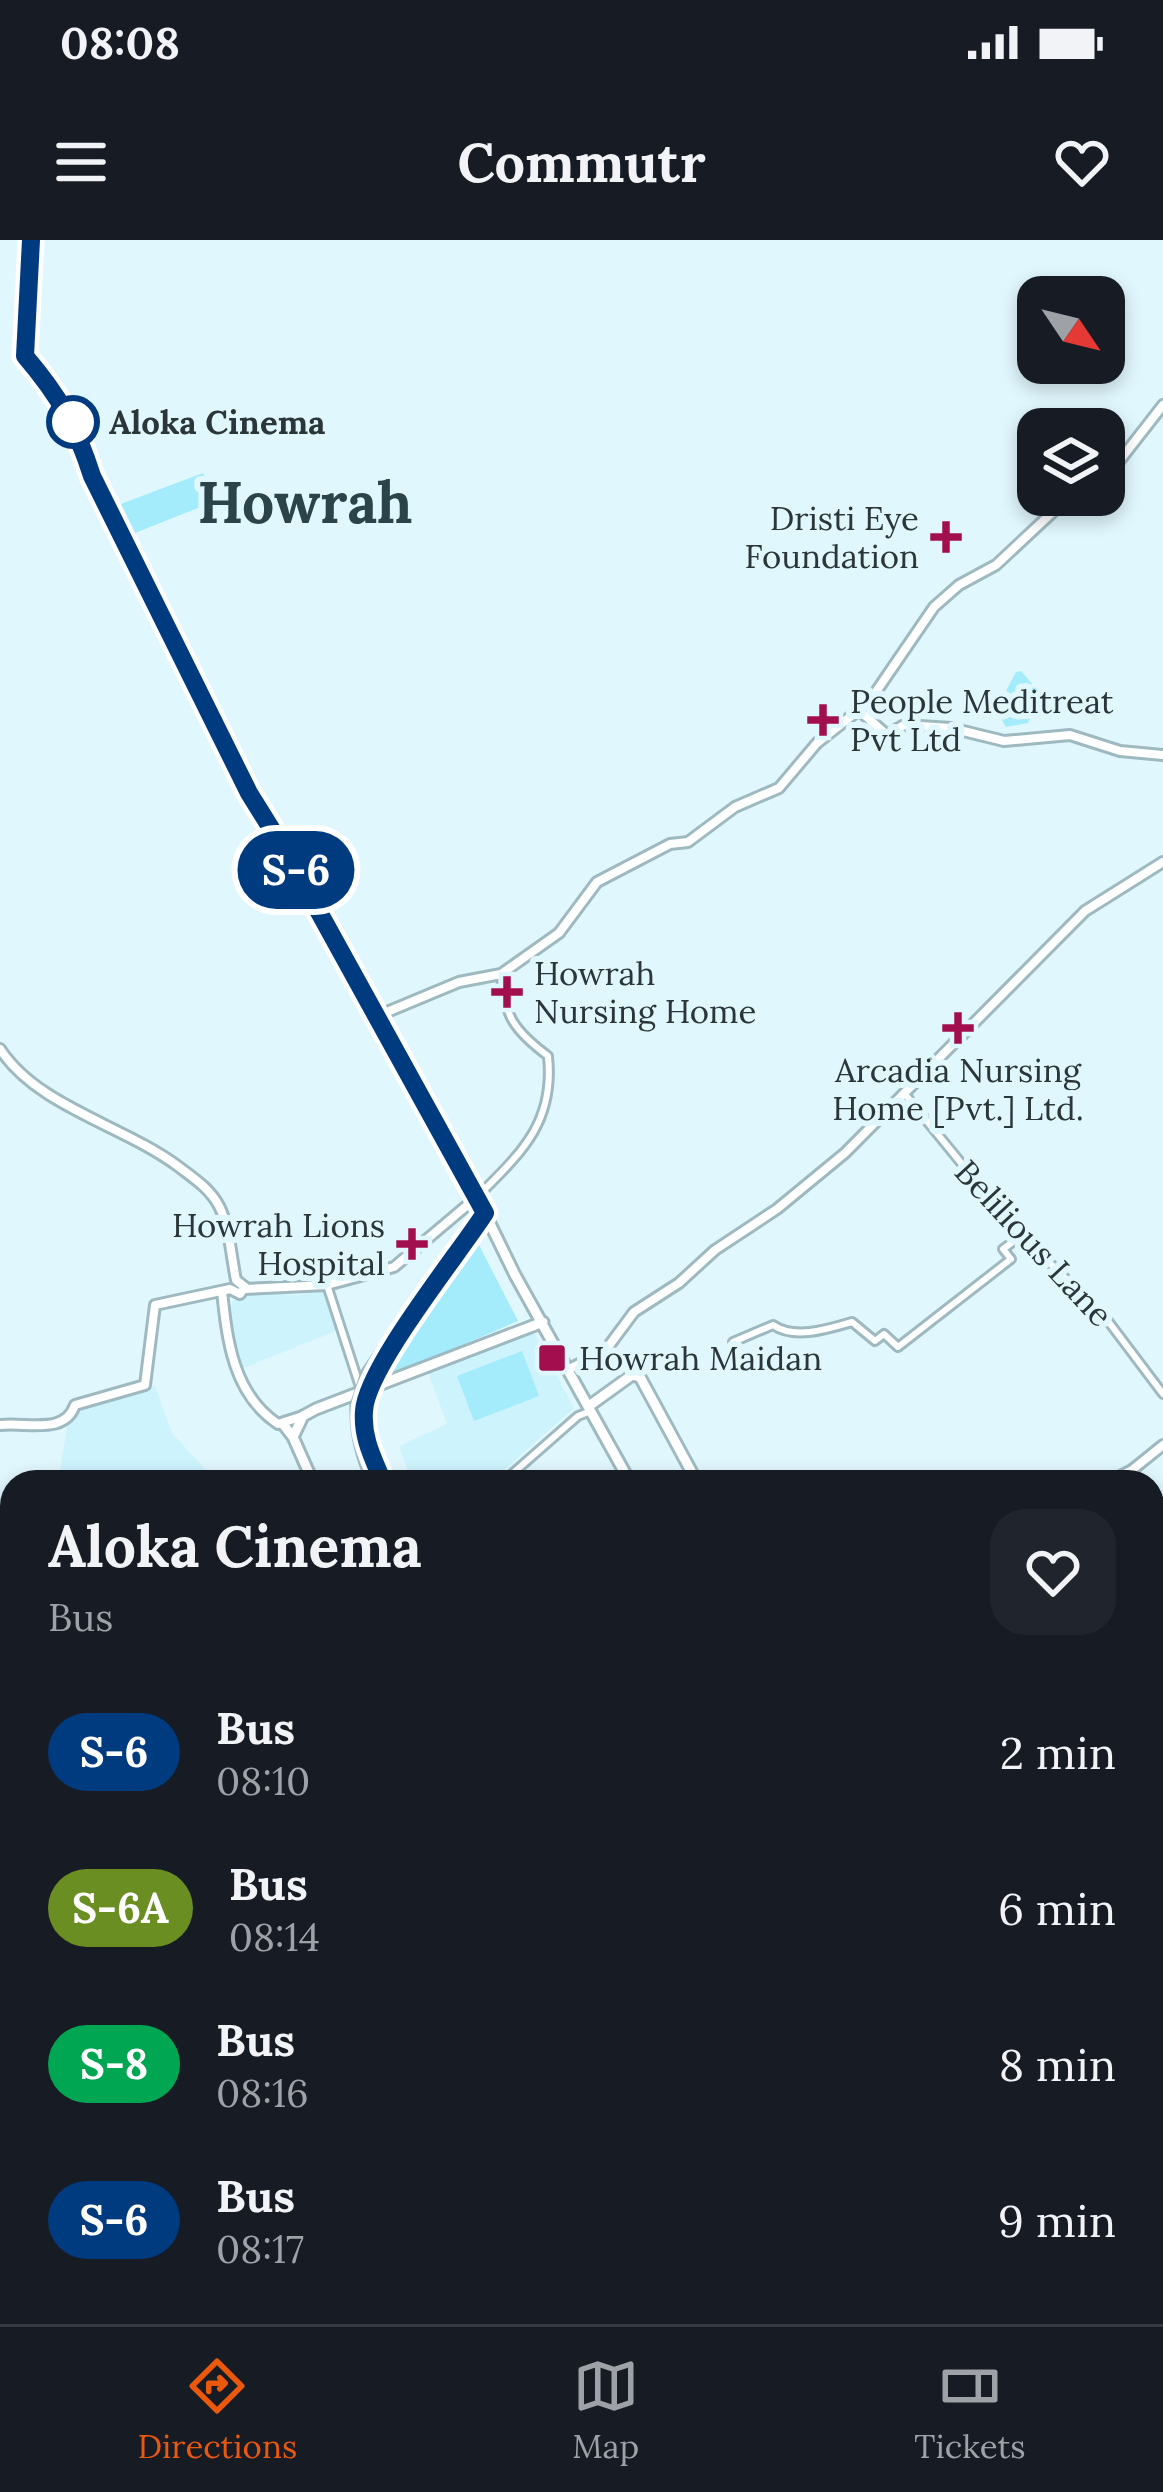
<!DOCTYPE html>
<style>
body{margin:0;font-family:Lora,serif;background:#20242c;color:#f1f3f6;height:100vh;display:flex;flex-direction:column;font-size:45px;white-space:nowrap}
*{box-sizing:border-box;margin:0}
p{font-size:39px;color:#9ea1a6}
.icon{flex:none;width:66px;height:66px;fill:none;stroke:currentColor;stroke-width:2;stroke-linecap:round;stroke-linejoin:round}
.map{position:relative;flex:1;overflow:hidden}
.drawer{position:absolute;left:0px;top:1230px;width:1164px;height:855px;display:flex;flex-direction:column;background:#171b24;border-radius:36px 36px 0 0;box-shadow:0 6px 18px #0003}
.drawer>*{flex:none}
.badge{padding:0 24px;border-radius:39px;font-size:42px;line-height:78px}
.needle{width:78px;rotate:125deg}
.controls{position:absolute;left:1017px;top:36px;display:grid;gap:24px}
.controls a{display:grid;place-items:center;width:108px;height:108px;border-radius:24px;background:#171b24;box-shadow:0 6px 18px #0003;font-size:60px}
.map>.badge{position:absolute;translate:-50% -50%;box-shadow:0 0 0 6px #fff}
.round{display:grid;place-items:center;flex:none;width:126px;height:126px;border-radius:36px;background:#20242c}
.headline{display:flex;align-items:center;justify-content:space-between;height:204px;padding:0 48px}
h1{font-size:57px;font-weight:700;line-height:90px}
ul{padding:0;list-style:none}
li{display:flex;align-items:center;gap:36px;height:156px;padding:0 48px}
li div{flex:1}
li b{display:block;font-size:45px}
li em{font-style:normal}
li .badge{min-width:132px;font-weight:700;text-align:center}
.status{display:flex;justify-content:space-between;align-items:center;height:84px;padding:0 60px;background:#171b24;direction:ltr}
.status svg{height:33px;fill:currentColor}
header{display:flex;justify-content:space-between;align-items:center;height:156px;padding:0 48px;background:#171b24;font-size:54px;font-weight:700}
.tab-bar{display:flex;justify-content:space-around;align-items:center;height:168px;border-top:3px solid #363941;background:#171b24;font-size:33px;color:#9ea1a6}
.tab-bar a{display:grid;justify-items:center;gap:6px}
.tab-bar .active{color:#ea580c}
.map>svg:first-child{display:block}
.built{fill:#cdf3fc}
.green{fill:#a4ebfb}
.water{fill:#71cfe4;stroke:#5ca1b0;stroke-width:3}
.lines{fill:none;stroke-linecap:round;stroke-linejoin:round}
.ferry{stroke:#0d3a43;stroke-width:3;stroke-dasharray:15 12;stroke-linecap:butt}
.tertiary-casing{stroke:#9ebac0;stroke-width:12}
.secondary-casing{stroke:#9ebac0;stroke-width:14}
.primary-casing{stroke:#9ebac0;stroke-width:15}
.tertiary{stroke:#fff;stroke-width:6}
.secondary{stroke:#fff;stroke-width:8}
.primary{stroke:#fff;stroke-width:9}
.rail{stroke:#77878b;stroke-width:3;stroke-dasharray:15 15;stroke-linecap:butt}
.primary-bridge-casing{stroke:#9ebac0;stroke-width:15;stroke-linecap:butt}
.primary-bridge{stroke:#fff;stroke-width:9}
.line-casing{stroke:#fff;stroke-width:27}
.line{stroke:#003b80;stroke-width:18}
.stop-dot{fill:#fff;stroke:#003b80;stroke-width:6}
.poi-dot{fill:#a30f4e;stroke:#e0f7fd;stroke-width:4.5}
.labels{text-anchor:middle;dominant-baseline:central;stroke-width:12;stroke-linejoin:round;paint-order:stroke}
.stop-label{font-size:33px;font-weight:bold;fill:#2a3638;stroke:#e0f7fd;text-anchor:start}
.poi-label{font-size:33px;fill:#2a3638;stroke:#e0f7fd;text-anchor:start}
.street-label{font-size:33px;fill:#2a3638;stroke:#e0f7fd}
.town-label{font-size:57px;font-weight:bold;fill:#2b4449;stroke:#e0f7fd}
</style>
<div class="status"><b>08:08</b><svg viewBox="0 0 49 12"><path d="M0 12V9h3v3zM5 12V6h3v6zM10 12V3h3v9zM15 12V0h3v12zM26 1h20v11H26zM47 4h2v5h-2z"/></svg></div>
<header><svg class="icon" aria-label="menu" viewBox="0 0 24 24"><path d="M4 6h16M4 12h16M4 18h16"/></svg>Commutr<svg class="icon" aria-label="heart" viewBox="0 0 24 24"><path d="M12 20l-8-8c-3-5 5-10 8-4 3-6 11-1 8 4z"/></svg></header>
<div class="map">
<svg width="1163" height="2084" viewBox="0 0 1163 2084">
<rect width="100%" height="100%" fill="#e0f7fd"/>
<path class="built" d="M323 1051 336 1091 241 1129 229 1067 241 1052 297 1055Z
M534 1092 574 1168 490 1242H412L399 1206 447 1184 428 1133Z
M155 1146 172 1193 217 1242H58L67 1188 76 1169Z"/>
<path class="green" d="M203 233 213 262 130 295 118 265Z
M1021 431 1041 454 1028 483 1006 487 996 470 1016 432Z
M477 1001 518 1081 374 1143 466 1006Z
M522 1111 539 1156 474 1181 457 1136Z"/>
<path class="water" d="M0 1372 12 1396V1847L0 1831Z
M186 2073H573L582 2084H195Z"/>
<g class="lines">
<path class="ferry" d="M0 1427 12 1455
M0 1560 12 1567
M0 1644 12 1639"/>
<defs>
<path id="tertiary" d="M904 853 1015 989 1105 1077 1163 1154
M477 957C521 913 555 883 548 816 516 792 503 776 501 734
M327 1045 359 1144
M733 1102 773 1085C795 1100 828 1089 852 1082L875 1101 884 1094 898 1107 1011 1019 1003 1009 1022 995
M372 1154 369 1189 372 1212
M503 1242 578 1176 591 1171
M923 2084 929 2073"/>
<path id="secondary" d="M1104 228 1117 224 1163 165
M860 471 887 495 904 485 951 488 1004 501 1070 495 1120 511 1163 515
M375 777 459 742 501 734 559 693 597 642 670 604 688 602 735 567 779 548 817 503 869 462 934 367 959 345 996 325 1071 255
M0 809C38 867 123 885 179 927 195 939 210 949 219 966 230 988 231 1016 236 1040L245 1047 240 1054 230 1049 155 1065 145 1145 75 1165C65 1195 28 1182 0 1185
M245 1049 327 1045 394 1027 477 957
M222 1051C227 1100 233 1154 278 1184L303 1176
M569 1129 605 1111 634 1072 679 1043 715 1010 777 969 845 913 1085 671 1163 622
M1109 1242 1132 1230 1163 1205
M0 1275 12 1290
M0 2035 12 2052
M27 2073 35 2084
M711 2073V2084"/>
<path id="primary" d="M31 0 25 116C60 157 76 186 92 236L249 553 477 957 515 1035 630 1242
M426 1047 483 968
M432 1052 479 983
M357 1166C356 1194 362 1217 374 1242
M589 1166 632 1135 640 1137 697 1242
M283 1184 293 1197 313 1242
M293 1197 303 1176 316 1169 543 1082
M1152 1385 1163 1386
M0 1928 12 1935
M0 1941 12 1944
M1140 2073 1147 2084"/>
</defs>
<use href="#tertiary" class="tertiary-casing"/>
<use href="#secondary" class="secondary-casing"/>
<use href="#primary" class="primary-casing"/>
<use href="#tertiary" class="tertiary"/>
<use href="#secondary" class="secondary"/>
<use href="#primary" class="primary"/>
<path class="rail" d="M1152 1415 1163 1420
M1152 1441 1163 1446
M1152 1482 1163 1486
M0 1909 12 1925
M131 2073 140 2084"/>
<defs>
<path id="primary-bridge" d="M357 1166 368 1133 426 1047
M384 1242C378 1230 371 1219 367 1207 349 1148 401 1096 432 1052"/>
</defs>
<use href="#primary-bridge" class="primary-bridge-casing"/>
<use href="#primary-bridge" class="primary-bridge"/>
</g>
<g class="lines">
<defs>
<path id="line" d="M31 0 25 116C60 157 76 186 92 236L249 553 287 614 485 973C458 1015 366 1128 364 1171 362 1198 373 1218 383 1242"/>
</defs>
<use href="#line" class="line-casing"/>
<use href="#line" class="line"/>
</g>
<circle class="stop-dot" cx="73" cy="182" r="24"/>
<g class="poi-dot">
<path d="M940 279h12v12h12v12h-12v12h-12v-12h-12v-12h12z"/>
<path d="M817 462h12v12h12v12h-12v12h-12v-12h-12v-12h12z"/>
<path d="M501 734h12v12h12v12h-12v12h-12v-12h-12v-12h12z"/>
<path d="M952 770h12v12h12v12h-12v12h-12v-12h-12v-12h12z"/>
<path d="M406 986h12v12h12v12h-12v12h-12v-12h-12v-12h12z"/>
<rect x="537" y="1103" width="30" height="30" rx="6"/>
</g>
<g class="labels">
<g class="stop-label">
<text x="109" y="182">Aloka Cinema</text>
</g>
<g class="poi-label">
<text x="919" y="278" text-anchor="end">Dristi Eye<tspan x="919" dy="38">Foundation</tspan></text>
<text x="850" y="461">People Meditreat<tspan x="850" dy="38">Pvt Ltd</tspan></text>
<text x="534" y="733">Howrah<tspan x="534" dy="38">Nursing Home</tspan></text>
<text x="958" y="830" text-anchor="middle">Arcadia Nursing<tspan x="958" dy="38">Home [Pvt.] Ltd.</tspan></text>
<text x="385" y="985" text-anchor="end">Howrah Lions<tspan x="385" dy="38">Hospital</tspan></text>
<text x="579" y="1118">Howrah Maidan</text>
</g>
<g class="street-label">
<text transform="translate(1034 1003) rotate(47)">Belilious Lane</text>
</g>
<g class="town-label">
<text x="305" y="262">Howrah</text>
</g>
</g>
</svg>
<div class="controls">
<a><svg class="needle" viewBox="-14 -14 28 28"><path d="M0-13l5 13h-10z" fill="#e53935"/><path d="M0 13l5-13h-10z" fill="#9ea1a6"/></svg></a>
<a><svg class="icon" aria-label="layers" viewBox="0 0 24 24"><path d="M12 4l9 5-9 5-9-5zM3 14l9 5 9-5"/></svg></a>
</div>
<b class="badge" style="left:296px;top:630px;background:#003b80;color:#fff">S-6</b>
<section class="drawer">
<div class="headline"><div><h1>Aloka Cinema</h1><p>Bus</p></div><a class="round"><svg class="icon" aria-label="heart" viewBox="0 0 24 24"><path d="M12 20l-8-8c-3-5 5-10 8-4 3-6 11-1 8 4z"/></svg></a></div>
<ul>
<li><span class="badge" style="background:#003b80;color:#fff">S-6</span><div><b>Bus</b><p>08:10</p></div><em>2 min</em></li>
<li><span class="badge" style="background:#6b8e23;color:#fff">S-6A</span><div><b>Bus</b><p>08:14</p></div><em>6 min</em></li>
<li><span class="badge" style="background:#00a651;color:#fff">S-8</span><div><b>Bus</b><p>08:16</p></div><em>8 min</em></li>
<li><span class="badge" style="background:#003b80;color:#fff">S-6</span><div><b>Bus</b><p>08:17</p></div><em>9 min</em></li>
</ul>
</section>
</div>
<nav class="tab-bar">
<a class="active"><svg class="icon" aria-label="directions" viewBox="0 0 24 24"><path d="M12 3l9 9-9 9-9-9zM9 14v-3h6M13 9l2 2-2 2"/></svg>Directions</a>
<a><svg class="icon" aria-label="map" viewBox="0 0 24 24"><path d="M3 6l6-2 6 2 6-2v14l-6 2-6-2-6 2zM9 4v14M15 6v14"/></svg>Map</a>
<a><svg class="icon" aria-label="tickets" viewBox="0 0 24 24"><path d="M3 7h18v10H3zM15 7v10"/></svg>Tickets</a>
</nav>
